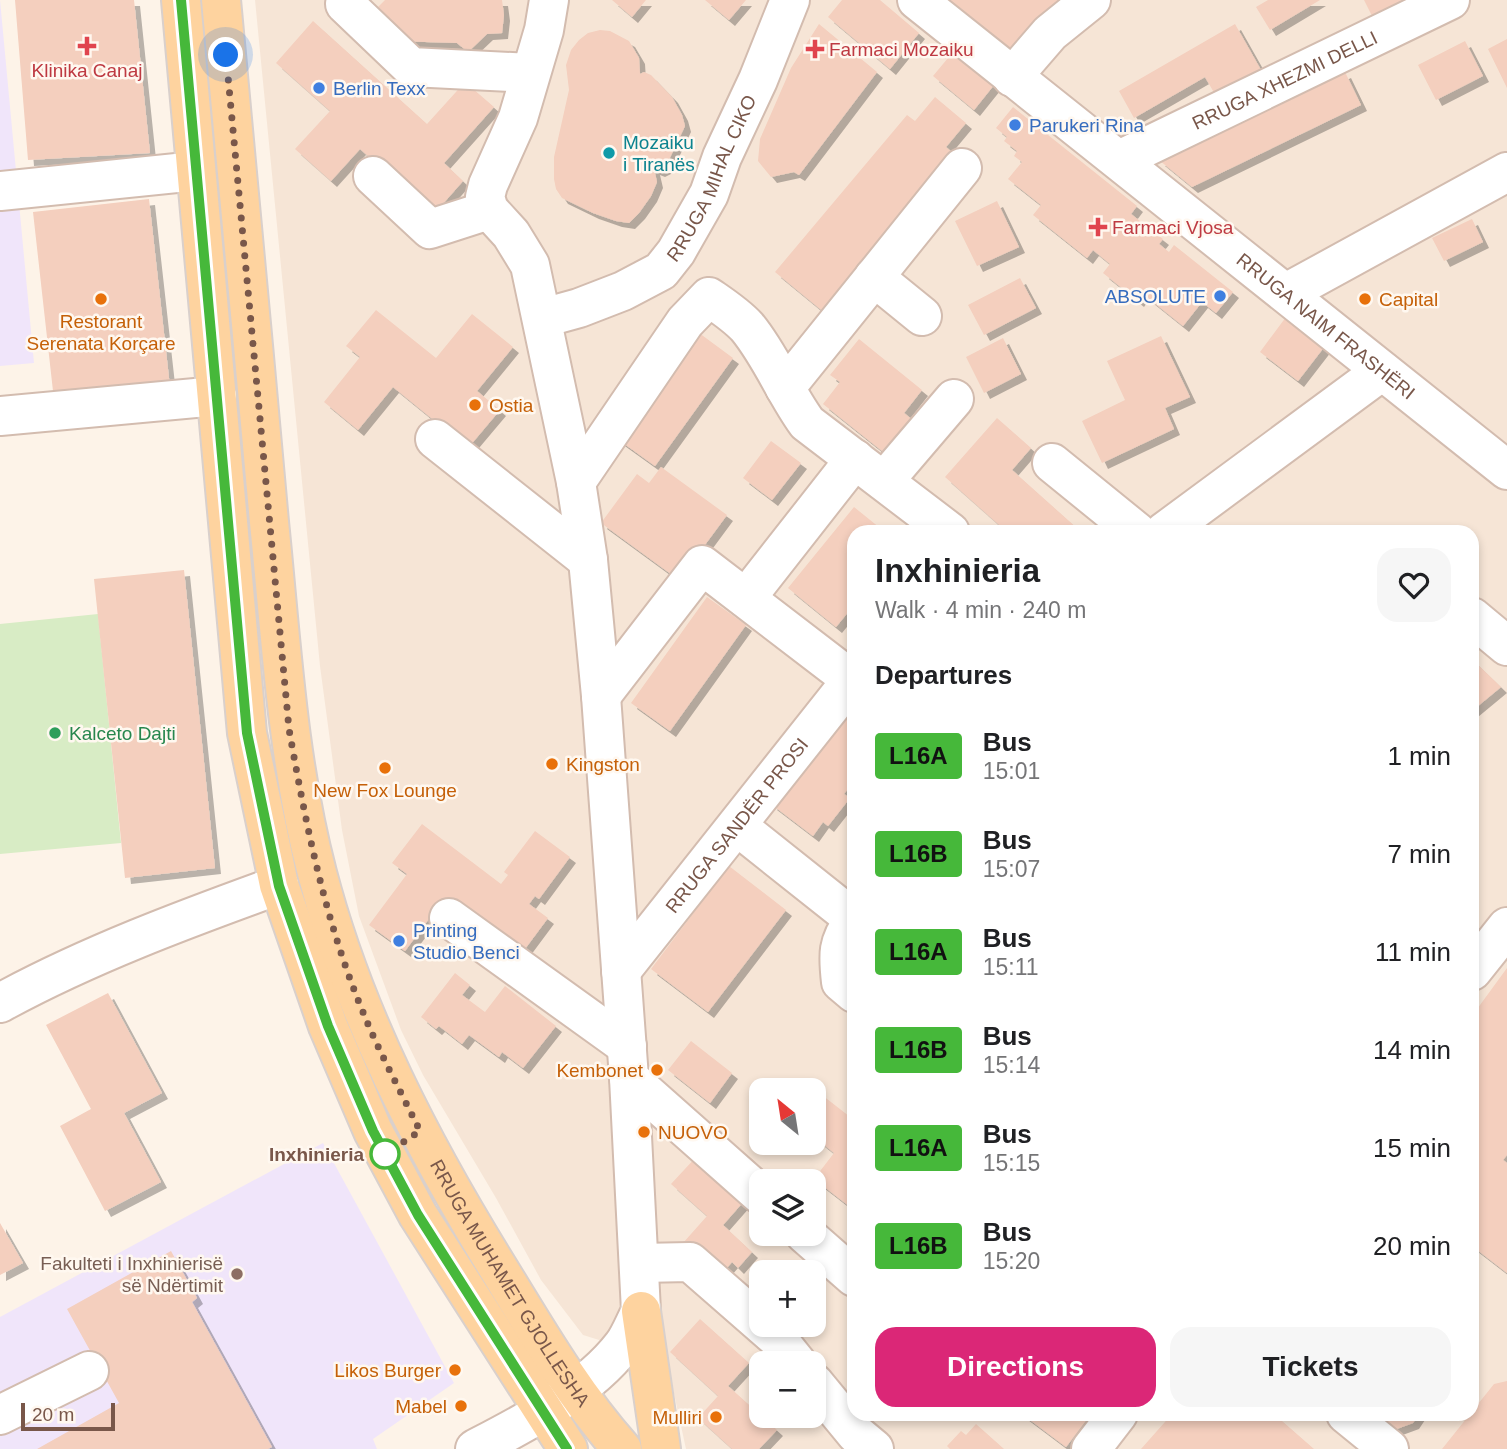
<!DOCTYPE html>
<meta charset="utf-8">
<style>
body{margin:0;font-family:Arial,sans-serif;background:#f6f6f6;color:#202124;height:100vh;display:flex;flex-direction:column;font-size:26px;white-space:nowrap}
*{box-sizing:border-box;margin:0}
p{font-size:23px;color:#757577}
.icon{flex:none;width:38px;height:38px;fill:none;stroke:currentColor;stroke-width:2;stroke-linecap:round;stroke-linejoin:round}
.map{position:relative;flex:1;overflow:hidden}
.sheet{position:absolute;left:847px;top:525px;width:632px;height:896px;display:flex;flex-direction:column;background:#fff;border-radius:21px;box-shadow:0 4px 10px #0003}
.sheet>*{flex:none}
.badge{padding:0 14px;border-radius:5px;font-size:24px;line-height:46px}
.needle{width:46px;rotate:330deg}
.fabs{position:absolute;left:749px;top:1078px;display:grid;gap:14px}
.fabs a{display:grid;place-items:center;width:77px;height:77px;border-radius:14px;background:#fff;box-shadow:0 4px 10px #0003;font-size:35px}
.scale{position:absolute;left:21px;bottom:18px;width:94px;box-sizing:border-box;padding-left:7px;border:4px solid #79574a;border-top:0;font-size:19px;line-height:24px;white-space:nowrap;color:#79574a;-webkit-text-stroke:5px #fff8f0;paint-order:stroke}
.you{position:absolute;width:35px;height:35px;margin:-18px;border:5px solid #fff;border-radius:50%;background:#1a73e8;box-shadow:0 0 0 10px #1a73e833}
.map>.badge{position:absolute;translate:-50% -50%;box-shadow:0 0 0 4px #fff}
h2{padding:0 28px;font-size:26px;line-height:63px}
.round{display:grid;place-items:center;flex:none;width:74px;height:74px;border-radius:21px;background:#f6f6f6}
.summary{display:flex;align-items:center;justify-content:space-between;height:119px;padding:0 28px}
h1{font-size:33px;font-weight:600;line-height:52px}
.primary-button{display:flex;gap:14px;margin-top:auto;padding:14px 28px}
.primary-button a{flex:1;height:80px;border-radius:21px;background:#db2777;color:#fff;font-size:28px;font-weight:600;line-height:80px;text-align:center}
.primary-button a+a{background:#f6f6f6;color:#202124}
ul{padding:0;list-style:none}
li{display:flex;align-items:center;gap:21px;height:98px;padding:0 28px}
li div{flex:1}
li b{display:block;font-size:26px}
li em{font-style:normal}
li .badge{min-width:77px;font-weight:700;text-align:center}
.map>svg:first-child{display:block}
.residential{fill:#f6e5d6;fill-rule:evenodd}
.education{fill:#f0e5fa}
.green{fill:#d8ecc5}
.building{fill:#f4cfbe;filter:url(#shadow)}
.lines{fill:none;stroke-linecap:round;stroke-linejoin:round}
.minor-casing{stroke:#d3bcaf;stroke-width:42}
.major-casing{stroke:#d9d0cc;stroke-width:42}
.minor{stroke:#fff;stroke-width:38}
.major{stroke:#fed39f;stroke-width:38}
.line-casing{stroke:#fff;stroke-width:16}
.line{stroke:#46b83a;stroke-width:10}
.walk{stroke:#79574a;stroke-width:7;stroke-dasharray:0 12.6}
.health-dot{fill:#e0444e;stroke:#fff8f0;stroke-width:2.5}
.shop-dot{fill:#3f7fe0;stroke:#fff8f0;stroke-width:2.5}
.culture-dot{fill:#0f9aa8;stroke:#fff8f0;stroke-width:2.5}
.food-dot{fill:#e8710a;stroke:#fff8f0;stroke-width:2.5}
.leisure-dot{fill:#2e9e5b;stroke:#fff8f0;stroke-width:2.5}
.stop-dot{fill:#fff;stroke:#46b83a;stroke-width:3.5}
.education-dot{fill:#8d6e63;stroke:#fff8f0;stroke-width:2.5}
.labels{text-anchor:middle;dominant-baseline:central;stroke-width:5;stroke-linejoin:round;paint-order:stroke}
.health-label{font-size:19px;fill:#be3a42;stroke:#fff8f0;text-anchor:start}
.street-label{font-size:19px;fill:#79574a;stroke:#fff8f0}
.shop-label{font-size:19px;fill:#366cbe;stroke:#fff8f0;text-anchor:start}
.culture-label{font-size:19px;fill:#0d838f;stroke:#fff8f0;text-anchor:start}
.food-label{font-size:19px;fill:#c56008;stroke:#fff8f0;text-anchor:start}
.leisure-label{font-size:19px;fill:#27864d;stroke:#fff8f0;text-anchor:start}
.stop-label{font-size:19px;font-weight:bold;fill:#79574a;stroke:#fff8f0;text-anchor:end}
.education-label{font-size:19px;fill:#785e54;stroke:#fff8f0;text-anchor:end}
</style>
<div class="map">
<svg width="1507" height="1449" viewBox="0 0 1507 1449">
<defs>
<filter id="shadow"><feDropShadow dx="6" dy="6" stdDeviation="0" flood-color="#0004"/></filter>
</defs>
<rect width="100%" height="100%" fill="#fdf3e8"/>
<path class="residential" d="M255 0H1507V1449H686L667 1361 583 1335 541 1280 496 1198 423 1075 401 1030 359 916 342 830 320 666ZM854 532H1472V1414H854ZM761 1090H814V1143H761ZM761 1181H814V1234H761ZM761 1272H814V1325H761ZM761 1363H814V1416H761Z"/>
<path class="education" d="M0 0 34 363 0 366Z
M323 1143 454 1383 373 1439 377 1449H0V1317Z"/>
<path class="green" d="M98 614 121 843 0 854V624Z"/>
<path class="building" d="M15 0H134L150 153 28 160Z
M385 0H502L504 15 502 33 487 34 468 52 457 43 394 41V23L378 7Z
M612 0H646L632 17Z
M705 0H746L729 20Z
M842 0H880L919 33 890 69 828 17Z
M948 0H1064L1017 56Z
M1268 0H1320L1270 30 1256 7Z
M1364 0H1421L1375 22Z
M313 21 427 124 465 82 494 107 444 163 463 181 434 214 360 149 331 181 295 149 330 111 276 63Z
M819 24 877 72 799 175 794 172 771 177 758 161 760 139 791 68Z
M1235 24 1261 70 1216 96 1205 77 1134 118 1119 91Z
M600 30 610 31 629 41 639 58 640 74 644 72 651 75 672 97 682 115 685 126 665 168 659 171 654 169 657 182 651 196 639 213 629 223 616 221 593 213 562 198 556 189 554 179V157L569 90 566 65 571 50 579 40 588 33Z
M1507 39V88L1488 49Z
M1465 41 1483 76 1436 100 1418 65Z
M953 52 994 85 974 110 933 76Z
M1345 72 1361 105 1192 187 1159 160 1176 155Z
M935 97 966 123 946 147 955 155 831 318 775 272 907 115 915 121Z
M1013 107 1137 206 1131 214 1163 239 1159 244 1169 252 1174 245 1233 292 1216 313 1202 302 1183 326 1143 294 1138 301 1103 273 1110 264 1093 250 1087 258 1033 215 1041 205 1008 179 1022 162 1014 156 1017 151 1004 141 1007 137 996 128Z
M149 199 170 387 54 400 33 212Z
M997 201 1019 247 977 266 955 221Z
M1472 219 1483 242 1444 261 1432 238Z
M1020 278 1036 308 984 335 968 305Z
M376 310 436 358 472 314 513 347 477 391 500 410 468 448 393 387 358 430 324 402 360 357 346 346Z
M1286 317 1325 346 1298 381 1260 352Z
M695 330 733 358 655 466 616 438Z
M1161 336 1190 397 1165 408 1174 429 1102 463 1082 421 1125 400 1107 361Z
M1003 338 1021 374 984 393 966 357Z
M859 339 922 390 904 413 914 421 887 455 823 404 840 382 830 375Z
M997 418 1031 448 1012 470 1078 529 1075 532H1007L945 477Z
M771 441 801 463 772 500 743 478Z
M661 467 727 515 679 580 601 523 637 474 649 483Z
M854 507 885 532H854V605L836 627 788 588Z
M184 570 215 868 125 878 94 579Z
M707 597 746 625 670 731 631 703Z
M1472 659 1501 687 1472 711Z
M854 694V781L844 794 850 798 828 826 823 822 813 836 771 804Z
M422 824 501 884 508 875 504 872 535 831 570 857 539 899 535 896 529 904 548 918 519 957 443 900 405 951 369 925 407 874 392 863Z
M729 866 786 910 708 1012 651 969Z
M1507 968V1155L1503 1160 1507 1163V1273L1472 1246V1016Z
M455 973 470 985 462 995 485 1012 505 986 556 1026 523 1068 502 1052 499 1057 469 1035 462 1044 439 1026 436 1029 421 1017Z
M108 993 162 1093 124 1113 161 1182 105 1211 60 1126 91 1109 46 1025Z
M691 1041 732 1073 710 1103 668 1070Z
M822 1095 854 1120V1157L850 1162 854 1164V1210L814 1179 834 1153 814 1137V1105Z
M697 1156 745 1200 723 1225 752 1252 738 1268 732 1262 720 1276 683 1243 707 1216 671 1184Z
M0 1223 23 1263 0 1275Z
M171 1251 197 1298 192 1302 272 1447 268 1449H37L119 1403 67 1309Z
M700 1319 749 1363 728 1386 777 1430 759 1449H732L698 1418 718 1396 670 1352Z
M1507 1381V1449H1442L1494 1384Z
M1022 1414H1091L1066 1447Z
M1172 1414H1274L1314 1449H1141Z
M1374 1414H1419L1413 1423 1394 1430Z
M976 1424 1004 1449H950L947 1446 961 1431 966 1435Z"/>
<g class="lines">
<defs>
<g id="minor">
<path d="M349 0 345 4 411 67 530 73"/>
<path id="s1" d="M917 0 1507 470"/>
<path d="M1012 77 1050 33 1091 0"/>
<path id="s2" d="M1119 160 1450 0"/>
<path d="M373 176 430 229 489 210"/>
<path d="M0 191 196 171"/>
<path d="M874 277 922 316"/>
<path d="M1286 293 1507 172"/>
<path id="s3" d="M543 318 579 308 623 291 661 271 676 252 709 194 722 157 758 80 790 0"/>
<path d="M785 388 962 168"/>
<path d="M0 416 217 396"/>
<path d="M435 439 588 560"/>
<path d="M1052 463 1137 532"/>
<path d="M884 481 954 399"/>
<path d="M576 482 685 322 709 297C722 306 736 315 747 327 771 356 785 393 807 423L950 532"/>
<path d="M1164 532 1382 371"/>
<path d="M746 598 855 459"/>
<path d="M1472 617 1507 646"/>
<path d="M601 696 702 565 852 680"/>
<path d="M737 826 854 919"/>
<path d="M449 918 627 1046"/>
<path d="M854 920C837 942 838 955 841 982L854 993"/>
<path id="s4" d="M621 971 854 677"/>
<path d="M1472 971 1507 927"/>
<path d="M0 1003C88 955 185 919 279 885"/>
<path d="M629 1078 761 1195"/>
<path d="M805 1234 854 1277"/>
<path d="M640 1263 690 1262 777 1338 797 1363"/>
<path d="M814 1383 856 1434 874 1449"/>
<path d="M1346 1414 1389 1449"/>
<path d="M0 1415 89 1371"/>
<path d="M475 1449C525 1423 588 1391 623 1345 630 1336 635 1322 641 1311L629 1078 601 696 588 560 576 482 530 265 511 234 489 210 485 197 488 185 518 118 544 30 549 0"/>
<path d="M1091 1449 1118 1414"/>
</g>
<g id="major">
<path d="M181 0 247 733 279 885 328 1026 373 1131 418 1215 568 1449"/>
<path id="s5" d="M221 0C238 174 253 348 269 522 281 639 287 759 317 873 354 1015 423 1147 500 1271 538 1333 574 1395 622 1449"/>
<path d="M641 1311 661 1449"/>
</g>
</defs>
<use href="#minor" class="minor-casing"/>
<use href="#major" class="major-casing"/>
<use href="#minor" class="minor"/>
<use href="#major" class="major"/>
</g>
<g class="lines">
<defs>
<path id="line" d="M181 0 247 733 279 886 328 1026 373 1131 418 1215 567 1449"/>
</defs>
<use href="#line" class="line-casing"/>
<use href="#line" class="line"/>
<path class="walk" d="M226 55 289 729C306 825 325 921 363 1012 379 1052 401 1092 420 1131L385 1154"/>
</g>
<g class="health-dot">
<path d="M83.5 35.5h7v7h7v7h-7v7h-7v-7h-7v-7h7z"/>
<path d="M811.5 38.5h7v7h7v7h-7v7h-7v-7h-7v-7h7z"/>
<path d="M1094.5 216.5h7v7h7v7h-7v7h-7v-7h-7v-7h7z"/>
</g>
<g class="shop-dot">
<circle cx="319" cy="88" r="7"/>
<circle cx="1015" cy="125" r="7"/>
<circle cx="1220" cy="296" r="7"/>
<circle cx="399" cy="941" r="7"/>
</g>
<circle class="culture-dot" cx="609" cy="153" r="7"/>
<g class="food-dot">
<circle cx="101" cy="299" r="7"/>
<circle cx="1365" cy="299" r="7"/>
<circle cx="475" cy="405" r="7"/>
<circle cx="552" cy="764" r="7"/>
<circle cx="385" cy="768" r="7"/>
<circle cx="657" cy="1070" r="7"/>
<circle cx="644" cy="1132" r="7"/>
<circle cx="455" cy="1370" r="7"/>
<circle cx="461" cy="1406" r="7"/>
<circle cx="716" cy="1417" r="7"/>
</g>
<circle class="leisure-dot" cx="55" cy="733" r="7"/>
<circle class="stop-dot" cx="385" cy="1154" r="14"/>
<circle class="education-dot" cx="237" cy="1274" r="7"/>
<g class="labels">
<g class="health-label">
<text x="829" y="49">Farmaci Mozaiku</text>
<text x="87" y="70" text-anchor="middle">Klinika Canaj</text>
<text x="1112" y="227">Farmaci Vjosa</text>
</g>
<g class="street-label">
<text stroke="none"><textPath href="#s2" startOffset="184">RRUGA XHEZMI DELLI</textPath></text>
<text stroke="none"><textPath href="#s3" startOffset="234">RRUGA MIHAL CIKO</textPath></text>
<text stroke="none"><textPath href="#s1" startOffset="523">RRUGA NAIM FRASHËRI</textPath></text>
<text stroke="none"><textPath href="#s4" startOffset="186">RRUGA SANDËR PROSI</textPath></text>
<text stroke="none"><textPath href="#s5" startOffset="1334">RRUGA MUHAMET GJOLLESHA</textPath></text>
</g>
<g class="shop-label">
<text x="333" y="88">Berlin Texx</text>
<text x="1029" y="125">Parukeri Rina</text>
<text x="1206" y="296" text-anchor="end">ABSOLUTE</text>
<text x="413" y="930">Printing<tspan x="413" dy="22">Studio Benci</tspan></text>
</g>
<g class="culture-label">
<text x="623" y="142">Mozaiku<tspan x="623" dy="22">i Tiranës</tspan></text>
</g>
<g class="food-label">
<text x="1379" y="299">Capital</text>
<text x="101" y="321" text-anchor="middle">Restorant<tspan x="101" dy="22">Serenata Korçare</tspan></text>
<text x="489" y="405">Ostia</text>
<text x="566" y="764">Kingston</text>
<text x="385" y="790" text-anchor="middle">New Fox Lounge</text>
<text x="643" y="1070" text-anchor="end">Kembonet</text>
<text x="658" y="1132">NUOVO</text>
<text x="441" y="1370" text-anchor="end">Likos Burger</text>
<text x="447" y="1406" text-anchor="end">Mabel</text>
<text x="702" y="1417" text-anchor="end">Mulliri</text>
</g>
<g class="leisure-label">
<text x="69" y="733">Kalceto Dajti</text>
</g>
<g class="stop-label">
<text x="364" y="1154">Inxhinieria</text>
</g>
<g class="education-label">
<text x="223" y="1263">Fakulteti i Inxhinierisë<tspan x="223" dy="22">së Ndërtimit</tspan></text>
</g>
</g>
</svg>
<div class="fabs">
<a><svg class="needle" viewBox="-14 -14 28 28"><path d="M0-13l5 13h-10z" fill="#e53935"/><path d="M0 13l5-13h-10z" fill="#757577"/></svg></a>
<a><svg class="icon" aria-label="layers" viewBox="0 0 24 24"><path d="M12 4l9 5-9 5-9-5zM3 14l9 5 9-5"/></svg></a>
<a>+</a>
<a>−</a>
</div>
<div class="scale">20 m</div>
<div class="you" style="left:226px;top:55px"></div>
<section class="sheet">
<div class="summary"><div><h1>Inxhinieria</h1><p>Walk · 4 min · 240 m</p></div><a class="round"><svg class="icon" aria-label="heart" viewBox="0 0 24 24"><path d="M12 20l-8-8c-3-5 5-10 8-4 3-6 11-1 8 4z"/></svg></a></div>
<h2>Departures</h2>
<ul>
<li><span class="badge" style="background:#46b83a;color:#111">L16A</span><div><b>Bus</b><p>15:01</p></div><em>1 min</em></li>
<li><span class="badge" style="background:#46b83a;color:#111">L16B</span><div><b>Bus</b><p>15:07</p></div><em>7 min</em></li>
<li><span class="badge" style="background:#46b83a;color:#111">L16A</span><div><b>Bus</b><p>15:11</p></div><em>11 min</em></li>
<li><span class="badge" style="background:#46b83a;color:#111">L16B</span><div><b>Bus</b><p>15:14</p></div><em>14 min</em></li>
<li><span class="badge" style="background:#46b83a;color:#111">L16A</span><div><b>Bus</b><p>15:15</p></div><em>15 min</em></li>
<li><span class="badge" style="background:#46b83a;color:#111">L16B</span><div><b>Bus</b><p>15:20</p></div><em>20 min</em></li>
</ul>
<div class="primary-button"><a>Directions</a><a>Tickets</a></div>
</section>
</div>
